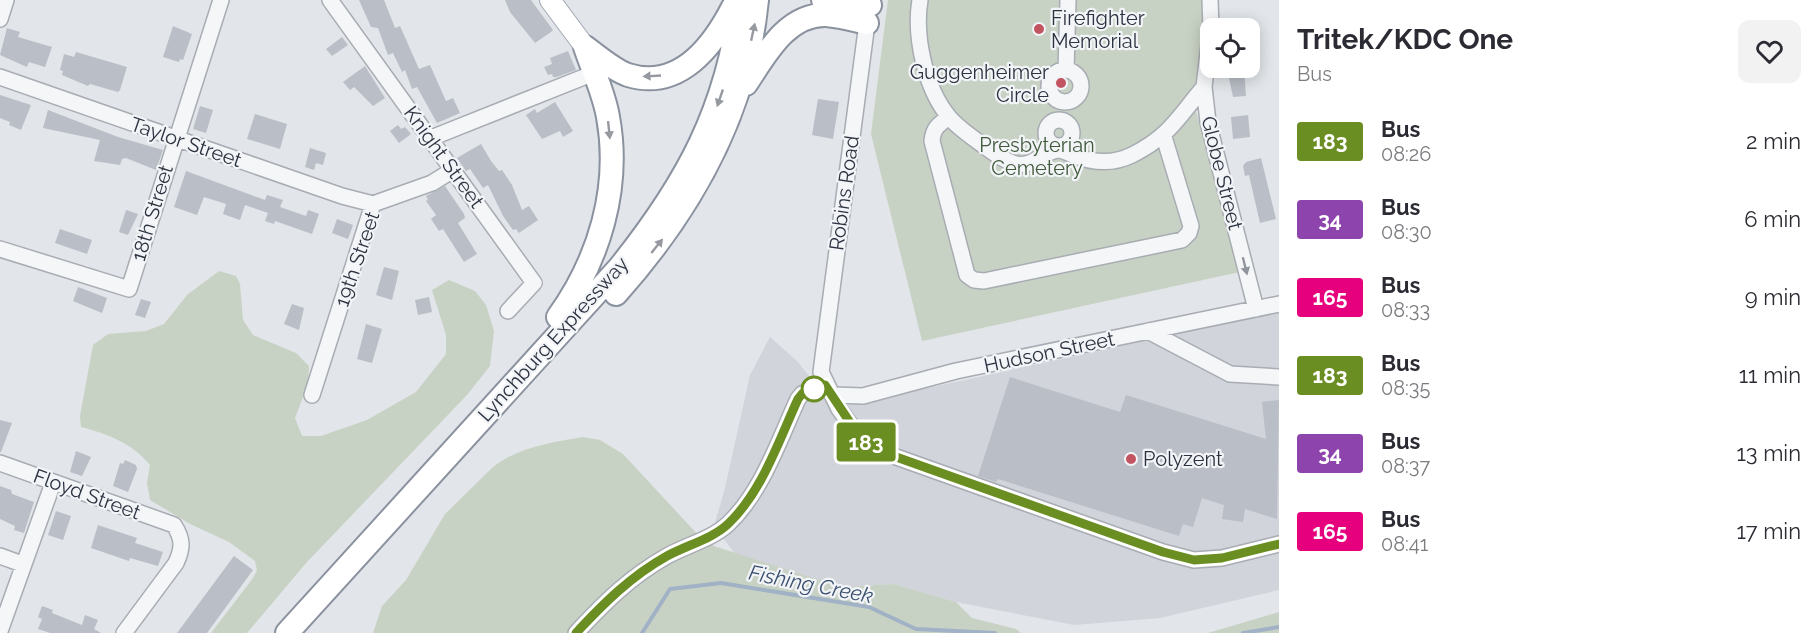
<!DOCTYPE html>
<style>
body{margin:0;font-family:Raleway,sans-serif;background:#f2f2f3;color:#2b2b33;height:100vh;display:flex;flex-direction:column;font-size:22px;white-space:nowrap}
*{box-sizing:border-box;margin:0}
p{font-size:20px;color:#7c7c81}
.icon{flex:none;width:33px;height:33px;fill:none;stroke:currentColor;stroke-width:2;stroke-linecap:round;stroke-linejoin:round}
.map{position:relative;flex:1;overflow:hidden}
.sheet{display:flex;flex-direction:column;background:#fff;width:540px}
.sheet>*{flex:none}
.badge{padding:0 12px;border-radius:4px;font-size:21px;line-height:39px}
.buttons{position:absolute;left:1200px;top:18px;display:grid;gap:12px}
.buttons a{display:grid;place-items:center;width:60px;height:60px;border-radius:12px;background:#fff;box-shadow:0 3px 15px #0003;font-size:30px}
.map>.badge{position:absolute;translate:-50% -50%;box-shadow:0 0 0 3px #fff}
.round{display:grid;place-items:center;flex:none;width:63px;height:63px;border-radius:12px;background:#f2f2f3}
.overview{display:flex;align-items:center;justify-content:space-between;height:102px;padding:0 18px}
h1{font-size:28px;font-weight:700;line-height:45px}
ul{padding:0;list-style:none}
li{display:flex;align-items:center;gap:18px;height:78px;padding:0 18px}
li div{flex:1}
li b{display:block;font-size:22px}
li em{font-style:normal}
li .badge{min-width:66px;font-weight:700;text-align:center}
main{display:flex;flex:1;min-height:0}
.map>svg:first-child{display:block}
.built{fill:#d1d4db}
.green{fill:#c8d2c4}
.lines{fill:none;stroke-linecap:round;stroke-linejoin:round}
.stream{stroke:#a1b2c6;stroke-width:4}
.building{fill:#babec6}
.minor-casing{stroke:#a8acb3;stroke-width:18}
.major-casing{stroke:#a3a9b4;stroke-width:22}
.highway-casing{stroke:#8b929f;stroke-width:26}
.minor{stroke:#f5f6f8;stroke-width:15}
.major{stroke:#fff;stroke-width:20}
.highway{stroke:#fff;stroke-width:22}
.oneway{fill:#9699a0}
.oneway2{fill:#90949c}
.line-casing{stroke:#fff;stroke-width:14}
.line{stroke:#6b8e23;stroke-width:9}
.poi-dot{fill:#c25462;stroke:#f2f4f7;stroke-width:2}
.stop-dot{fill:#fff;stroke:#6b8e23;stroke-width:3}
.labels{text-anchor:middle;dominant-baseline:central;stroke-width:4.5;stroke-linejoin:round;paint-order:stroke}
.poi-label{font-size:20px;fill:#2c3340;stroke:#f2f4f7;text-anchor:start}
.street-label{font-size:20px;fill:#2c3340;stroke:#f2f4f7}
.park-label{font-size:20px;fill:#405a3b;stroke:#f2f4f7}
.water-label{font-size:21px;font-style:italic;fill:#3a5170;stroke:#f2f4f7}
</style>
<main>
<div class="map">
<svg width="1279" height="633" viewBox="0 0 1279 633">
<rect width="100%" height="100%" fill="#e2e5e9"/>
<path class="built" d="M1279 312V590L1160 618 1074 625 956 602 893 584 841 587 736 555 714 526 725 488 750 375 770 337 797 361 835 408Z"/>
<path class="green" d="M888 0H1207L1201 74 1191 93 1240 272 922 341 871 134Z
M219 271 236 276 240 284 243 320 253 335 296 353 309 366 308 384 295 418 302 436H321L367 420 416 392 446 354V335L432 290 449 280 475 291 486 305 494 331 490 366 467 395 307 562 247 633H211L253 578 257 570 255 561 229 542 190 524 150 500 147 483 150 465C132 443 108 434 81 427L80 416 93 345 108 334 146 331 164 324 187 295Z
M583 437 600 440 623 454 699 536 714 546 841 587 893 584 956 602 972 618 1016 629 1021 633H373L382 606 406 580 445 514 492 468C515 448 553 442 583 437Z
M1279 612V633H1208Z"/>
<g class="lines">
<path class="stream" d="M642 633 670 589 721 583 869 607 916 629 995 633
M1243 633 1279 627"/>
</g>
<path class="building" d="M359 0H384L395 28 400 26 419 69 430 65 446 101 453 98 460 113 437 123 417 87 412 89 405 70 402 72 393 53 388 55 378 28 371 27Z
M505 0H531L553 30 551 32 535 43 510 12Z
M173 26 192 34 183 60 180 59 179 62 163 57Z
M7 28 20 32 18 37 52 47 45 67 29 62 27 67 0 55Z
M342 37 348 45 332 56 326 49Z
M568 51 576 70 557 77H553L552 74 548 75 544 67 552 64 550 58Z
M76 52 127 67 120 90 118 92 90 84 88 86 62 75 63 71 60 70 64 54 74 57Z
M365 66 385 98 373 106 354 87 350 90 343 82Z
M1244 68 1246 96 1233 97 1227 69Z
M0 95 31 105 21 130 9 125 10 122 0 118Z
M818 99 839 102 833 139 812 135Z
M555 102 573 131 563 137 560 131 542 139 526 115 535 109 537 113Z
M200 106 213 110 206 133 193 129Z
M48 110 118 137 163 150 156 170 126 158 122 159 120 165 94 161 100 140 43 128Z
M255 114 287 124 280 149 247 139Z
M1248 115 1250 137 1233 139 1231 117Z
M398 125 401 129 405 127 411 134 399 143 390 131Z
M481 144 491 161 499 171 502 170 512 185 522 210 529 206 538 220 519 233 516 229 513 230 503 216 488 185 483 188 470 169 466 171 457 158Z
M310 148 326 153 323 165 316 163 314 170 305 167Z
M1261 158 1276 219 1260 223 1249 175 1245 176 1243 166 1246 162Z
M186 171 265 200 267 195 283 200 280 207 306 216 308 210 319 214 312 234 275 221 274 224 265 221 268 213 245 205 240 220 223 214 226 204 204 197 197 215 174 207Z
M445 186 464 214 465 218 458 223 477 254 464 262 443 229 439 231 431 219 436 215 426 201 428 200 426 196Z
M126 210 138 214 128 235 119 232Z
M337 219 353 225 348 239 332 233Z
M60 229 92 240 87 254 55 243Z
M384 267 399 271 392 300 376 295Z
M78 287 107 298 102 313 73 301Z
M429 297 432 312 418 315 415 300Z
M141 299 151 302 145 318 135 315Z
M292 304 304 308 299 330 284 324Z
M366 324 382 329 372 363 357 359Z
M1010 377 1120 412 1126 395 1266 439 1262 402 1279 400 1277 519 1245 509 1243 522 1222 519 1224 505 1202 498 1193 527 1183 524 1179 536 998 479 996 482 978 476Z
M0 420 12 423 1 452H0Z
M76 451 91 457 82 476 70 472Z
M125 460 136 465 137 469 128 492 113 486 120 463 123 464Z
M0 486 11 490 12 494 34 502 24 533 14 530 15 526 0 519Z
M56 511 71 516 63 540 48 535Z
M98 525 137 538 135 543 163 552 158 566 130 558 129 561 91 548Z
M234 556 253 570 207 633H177Z
M42 606 53 610 52 613 82 625 85 615 98 620 94 629 101 633H50L38 629 42 619 38 617Z"/>
<g class="lines">
<defs>
<path id="minor" d="M330 0 534 283 508 311
M920 0C914 36 925 88 949 117 958 128 972 137 984 146 994 153 1004 161 1016 164 1032 168 1044 151 1058 150 1065 150 1069 154 1075 156 1094 163 1114 164 1132 155 1170 136 1178 117 1204 87
M1210 0 1211 28
M0 19 6 0
M867 23 821 372 839 409 861 439 885 453 1163 552 1194 560 1222 558 1279 544
M1210 36 1204 87 1208 122 1256 309
M1049 86a16 16 0 1 1 32 0a16 16 0 1 1-32 0Z
M1066 70 1068 0
M0 77 342 196 373 204
M949 117C939 124 933 128 932 141L967 275 974 280 984 281 1182 240 1189 233 1191 226 1164 137
M1046 133a13 13 0 1 1 26 0a13 13 0 1 1-26 0Z
M431 138 594 73
M0 249 129 289 221 0
M1148 331 1230 374 1279 377
M828 388 833 395 863 396 956 371 1279 304
M312 395 373 204 432 183 453 170
M0 463 174 525C183 539 183 548 176 563L124 633
M0 556 22 564
M0 631 53 483
M576 633C605 602 630 577 667 556 687 545 712 539 728 524 762 492 779 440 798 399L802 394 825 385"/>
<path id="major" d="M550 0 585 47"/>
<path id="highway" d="M823 0 870 5
M585 47C598 56 613 70 628 75 679 91 713 46 733 7
M746 84C765 56 786 14 826 15 840 16 854 20 867 23
M616 294C691 210 746 114 757 0
M558 317C599 260 621 188 608 117 604 93 593 71 585 47
M287 633 619 268C687 183 727 110 741 0"/>
</defs>
<use href="#minor" class="minor-casing"/>
<use href="#major" class="major-casing"/>
<use href="#highway" class="highway-casing"/>
<use href="#minor" class="minor"/>
<use href="#major" class="major"/>
<use href="#highway" class="highway"/>
</g>
<defs><path id="oneway-solid" d="M-6-.8H1V-3.2L6.5 0L1 3.2V.8H-6Z" transform="scale(1.5)"/></defs>
<g class="oneway">
<use href="#oneway-solid" transform="translate(753 32) rotate(-78)"/>
<use href="#oneway-solid" transform="translate(652 76) rotate(177)"/>
<use href="#oneway-solid" transform="translate(720 98) rotate(109)"/>
<use href="#oneway-solid" transform="translate(609 130) rotate(84)"/>
<use href="#oneway-solid" transform="translate(657 246) rotate(-51)"/>
</g>
<use class="oneway2" href="#oneway-solid" transform="translate(1245 266) rotate(76)"/>
<g class="lines">
<defs>
<path id="line" d="M576 633C604 603 631 576 667 556 687 545 712 539 728 524 762 492 779 440 798 399L802 394 825 385 861 439 885 453 1163 552 1194 560 1222 558 1279 544"/>
</defs>
<use href="#line" class="line-casing"/>
<use href="#line" class="line"/>
</g>
<g class="poi-dot">
<circle cx="1039" cy="29" r="6"/>
<circle cx="1061" cy="83" r="6"/>
<circle cx="1131" cy="459" r="6"/>
</g>
<circle class="stop-dot" cx="814" cy="389" r="12"/>
<g class="labels">
<g class="poi-label">
<text x="1051" y="18">Firefighter<tspan x="1051" dy="23">Memorial</tspan></text>
<text x="1049" y="72" text-anchor="end">Guggenheimer<tspan x="1049" dy="23">Circle</tspan></text>
<text x="1143" y="459">Polyzent</text>
</g>
<g class="street-label">
<text transform="translate(186 142) rotate(19)">Taylor Street</text>
<text transform="translate(444 157) rotate(54)">Knight Street</text>
<text transform="translate(1222 173) rotate(76)">Globe Street</text>
<text transform="translate(844 193) rotate(-82)">Robins Road</text>
<text transform="translate(152 213) rotate(-73)">18th Street</text>
<text transform="translate(357 259) rotate(-71)">19th Street</text>
<text transform="translate(553 339) rotate(-48)">Lynchburg Expressway</text>
<text transform="translate(1049 352) rotate(-12)">Hudson Street</text>
<text transform="translate(87 494) rotate(20)">Floyd Street</text>
</g>
<g class="park-label">
<text x="1037" y="145">Presbyterian<tspan x="1037" dy="23">Cemetery</tspan></text>
</g>
<g class="water-label">
<text transform="translate(811 584) rotate(11)">Fishing Creek</text>
</g>
</g>
</svg>
<div class="buttons">
<a><svg class="icon" aria-label="locate" viewBox="0 0 24 24"><circle cx="12" cy="12" r="6"/><path d="M12 2v4M12 18v4M2 12h4M18 12h4"/></svg></a>
</div>
<b class="badge" style="left:866px;top:442px;background:#6b8e23;color:#fff">183</b>
</div>
<section class="sheet">
<div class="overview"><div><h1>Tritek/KDC One</h1><p>Bus</p></div><a class="round"><svg class="icon" aria-label="heart" viewBox="0 0 24 24"><path d="M12 20l-8-8c-3-5 5-10 8-4 3-6 11-1 8 4z"/></svg></a></div>
<ul>
<li><span class="badge" style="background:#6b8e23;color:#fff">183</span><div><b>Bus</b><p>08:26</p></div><em>2 min</em></li>
<li><span class="badge" style="background:#8e44ad;color:#fff">34</span><div><b>Bus</b><p>08:30</p></div><em>6 min</em></li>
<li><span class="badge" style="background:#e6007e;color:#fff">165</span><div><b>Bus</b><p>08:33</p></div><em>9 min</em></li>
<li><span class="badge" style="background:#6b8e23;color:#fff">183</span><div><b>Bus</b><p>08:35</p></div><em>11 min</em></li>
<li><span class="badge" style="background:#8e44ad;color:#fff">34</span><div><b>Bus</b><p>08:37</p></div><em>13 min</em></li>
<li><span class="badge" style="background:#e6007e;color:#fff">165</span><div><b>Bus</b><p>08:41</p></div><em>17 min</em></li>
</ul>
</section>
</main>
